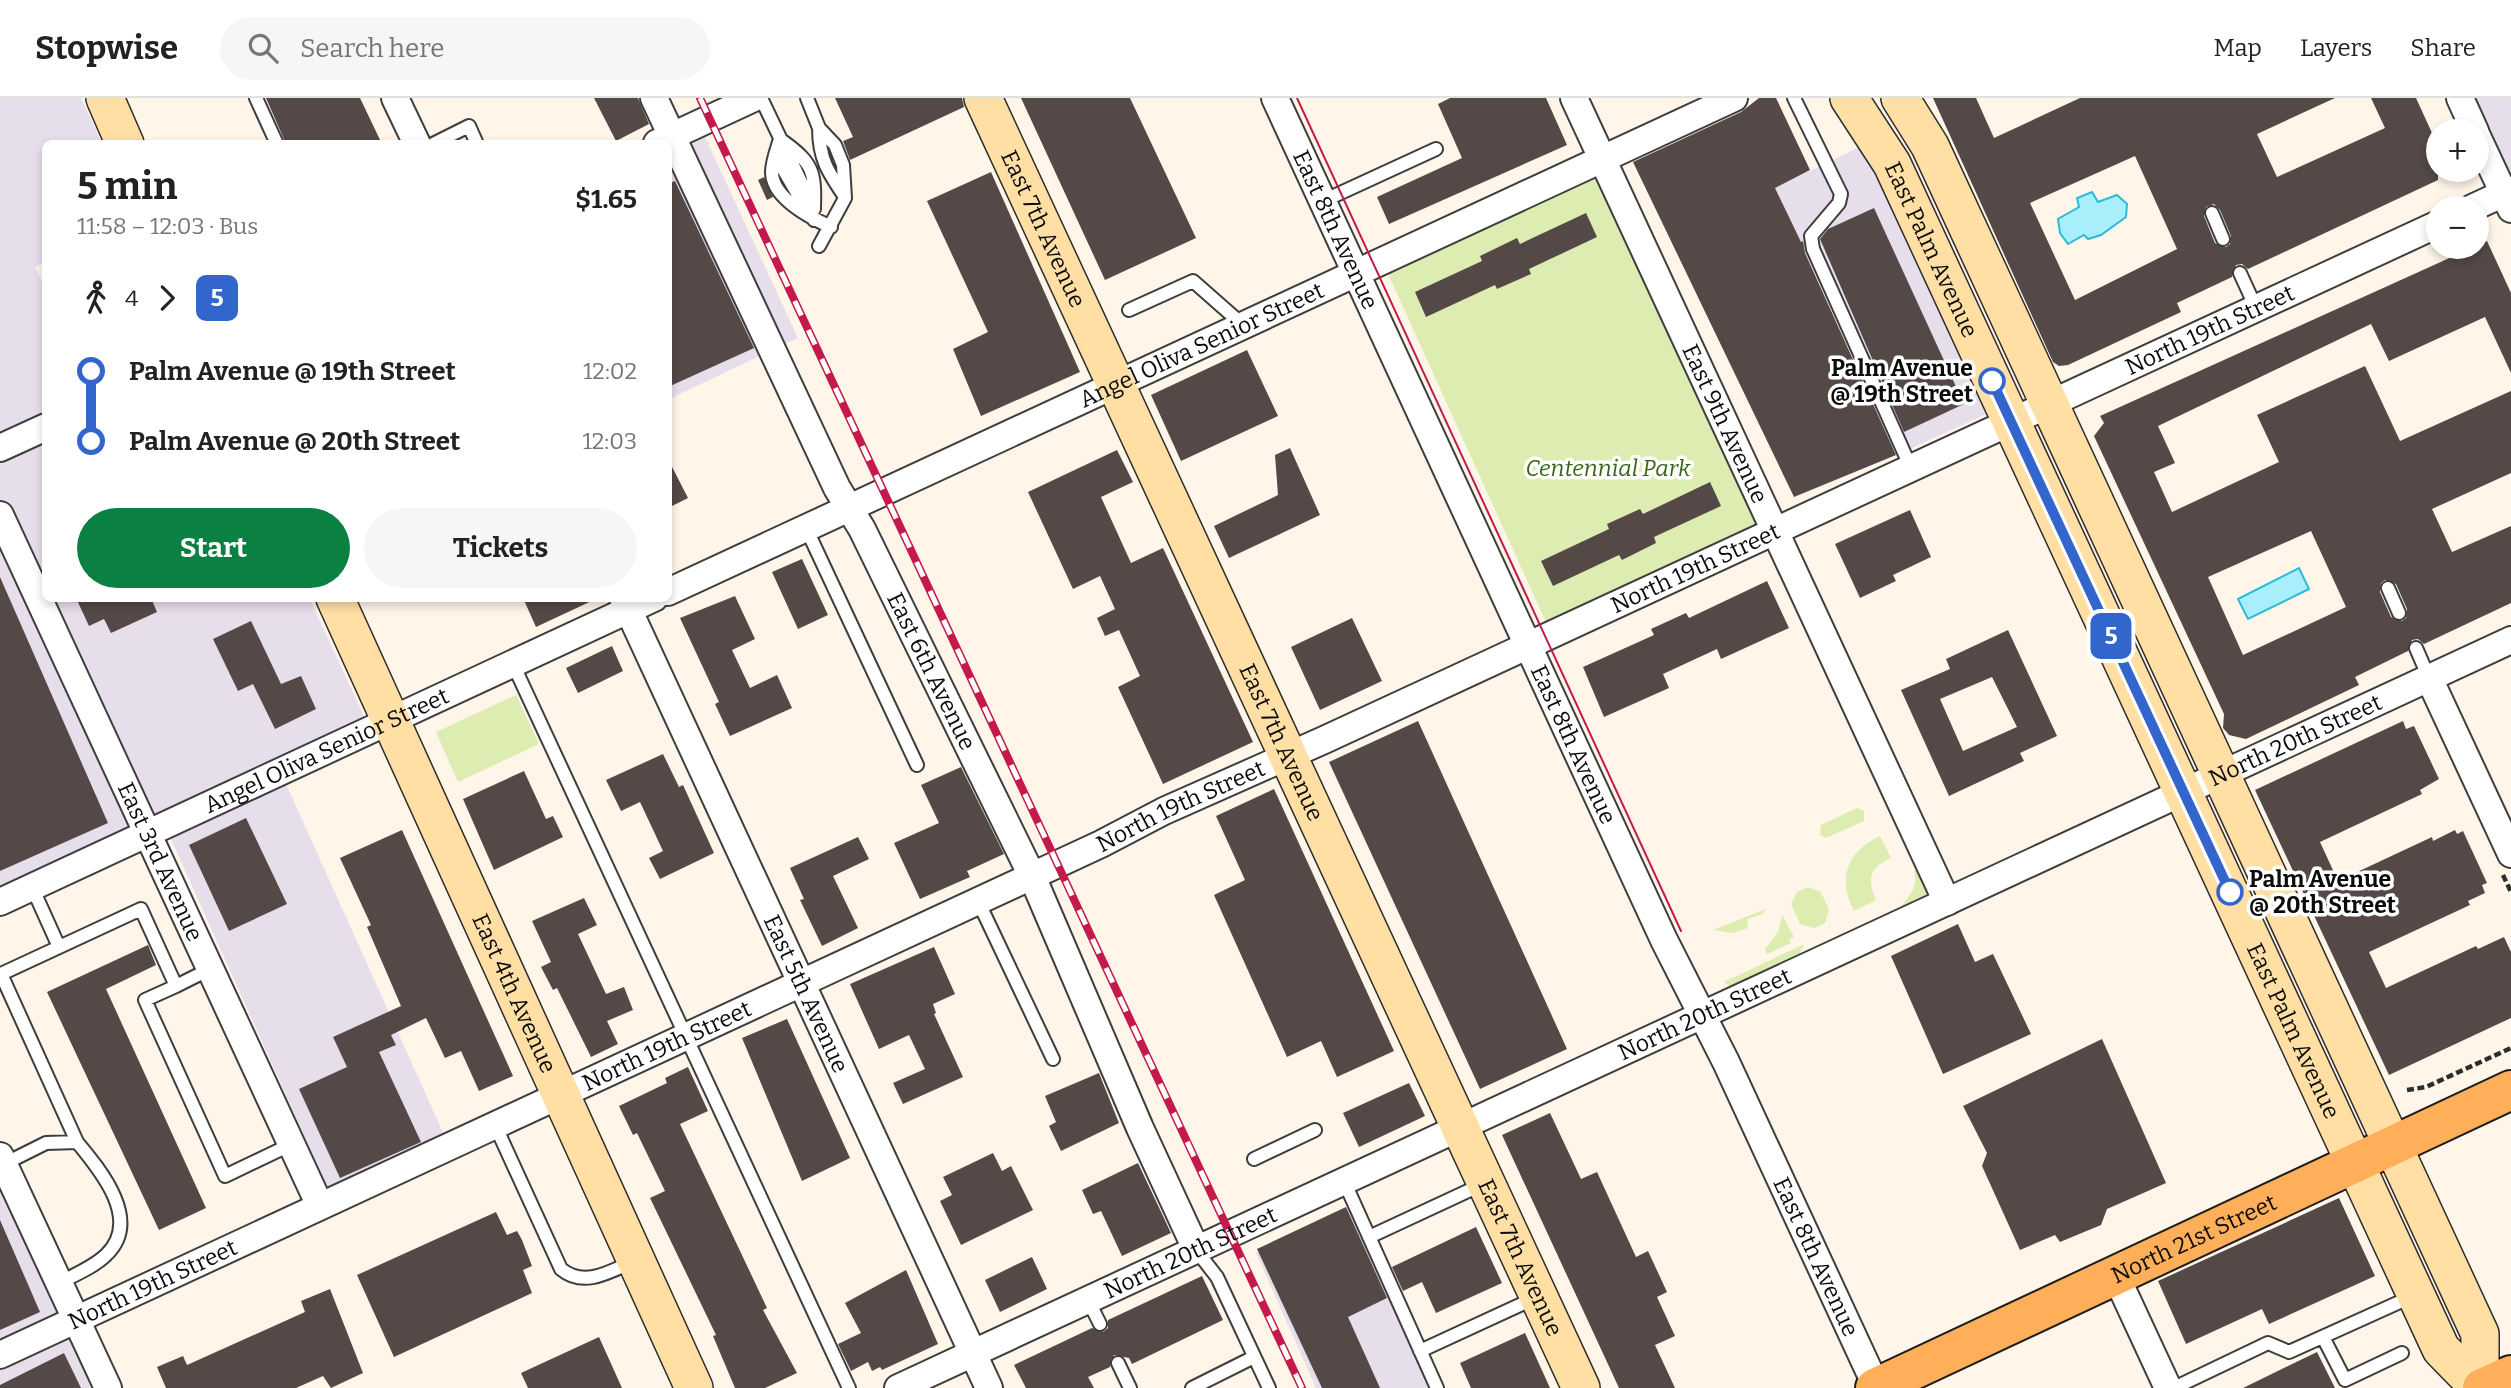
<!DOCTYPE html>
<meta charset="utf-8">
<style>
body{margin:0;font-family:Bitter,serif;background:#f6f6f6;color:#222;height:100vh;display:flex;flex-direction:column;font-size:26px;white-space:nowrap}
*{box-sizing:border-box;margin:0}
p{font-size:23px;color:#767676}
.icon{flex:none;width:38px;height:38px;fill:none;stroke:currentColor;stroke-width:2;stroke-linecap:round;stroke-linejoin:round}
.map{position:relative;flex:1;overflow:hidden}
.drawer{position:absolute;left:42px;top:42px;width:630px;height:462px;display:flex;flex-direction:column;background:#fff;border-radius:10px;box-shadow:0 4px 10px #0003}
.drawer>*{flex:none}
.badge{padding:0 14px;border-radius:10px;font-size:24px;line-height:46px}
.fabs{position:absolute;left:2426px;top:21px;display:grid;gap:14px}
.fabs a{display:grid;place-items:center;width:63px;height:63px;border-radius:50%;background:#fff;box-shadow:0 4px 10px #0003;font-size:35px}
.map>.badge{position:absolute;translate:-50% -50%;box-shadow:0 0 0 4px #fff}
.legs{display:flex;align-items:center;gap:10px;height:77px;padding:0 35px;font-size:23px}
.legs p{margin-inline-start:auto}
.overview{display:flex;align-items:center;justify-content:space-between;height:119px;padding:0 35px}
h1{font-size:38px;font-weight:700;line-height:52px}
.action{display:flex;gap:14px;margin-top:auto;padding:14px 35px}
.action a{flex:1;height:80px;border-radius:42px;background:#0b8043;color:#fff;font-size:28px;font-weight:700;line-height:80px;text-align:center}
.action a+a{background:#f6f6f6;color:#222}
ul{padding:0 35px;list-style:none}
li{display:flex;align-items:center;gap:24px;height:70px;font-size:26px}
li i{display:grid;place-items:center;width:10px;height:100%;margin:0 9px;background:currentColor}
li i::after{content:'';width:18px;height:18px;margin:-9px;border:5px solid;border-radius:50%;background:#fff}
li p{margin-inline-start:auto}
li:first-child i{background:linear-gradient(#0000 50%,currentColor 0)}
li:last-child i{background:linear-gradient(currentColor 50%,#0000 0)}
header{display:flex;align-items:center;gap:42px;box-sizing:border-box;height:98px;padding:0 35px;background:#fff;border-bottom:2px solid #e0e0e0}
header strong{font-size:33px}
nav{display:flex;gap:38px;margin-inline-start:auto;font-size:24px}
.search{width:490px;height:63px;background:#f6f6f6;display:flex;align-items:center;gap:18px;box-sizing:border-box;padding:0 24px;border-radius:38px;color:#767676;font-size:26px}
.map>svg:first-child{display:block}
.industrial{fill:#e7deeb}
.green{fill:#ddecb0}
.water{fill:#a9effb;stroke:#2bbbd7;stroke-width:2}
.building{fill:#544947;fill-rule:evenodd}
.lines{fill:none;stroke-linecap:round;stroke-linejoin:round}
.lane-casing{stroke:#3e3e3e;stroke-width:16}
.street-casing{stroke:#3e3e3e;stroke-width:30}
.secondary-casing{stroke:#2d2d2d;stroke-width:40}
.primary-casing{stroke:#1c1c1c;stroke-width:42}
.path{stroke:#2d2d2d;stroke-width:4.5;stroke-dasharray:7 3.5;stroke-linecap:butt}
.lane{stroke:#fff;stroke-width:12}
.street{stroke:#fff;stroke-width:26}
.secondary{stroke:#ffdfa4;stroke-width:37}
.primary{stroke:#ffaf59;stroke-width:38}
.tram{stroke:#c41a4b;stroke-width:2}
.rail-casing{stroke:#c41a4b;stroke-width:8}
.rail{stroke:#fff;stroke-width:5;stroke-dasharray:16;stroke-linecap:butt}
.line-1-casing{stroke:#fff;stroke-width:16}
.line-1{stroke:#36c;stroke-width:10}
.stop-1-dot{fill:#fff;stroke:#36c;stroke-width:3.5}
.labels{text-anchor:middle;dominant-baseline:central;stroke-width:7;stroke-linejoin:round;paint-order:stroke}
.street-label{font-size:23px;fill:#0b0b0b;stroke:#fff}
.stop-label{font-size:23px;font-weight:bold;fill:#0b0b0b;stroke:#fff;text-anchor:end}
.park-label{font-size:23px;font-style:italic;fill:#3b6618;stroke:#fff}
</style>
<header>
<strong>Stopwise</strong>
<div class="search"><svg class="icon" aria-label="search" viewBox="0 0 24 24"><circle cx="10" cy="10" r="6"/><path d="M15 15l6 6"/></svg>Search here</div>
<nav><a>Map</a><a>Layers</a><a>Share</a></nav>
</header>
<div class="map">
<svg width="2511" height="1290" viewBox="0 0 2511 1290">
<rect width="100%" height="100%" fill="#fff5e9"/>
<path class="industrial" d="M0 0H81L102 45 46 46 45 164 35 169 46 192V500L310 501 367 625 277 666 446 1041 330 1095 161 719 0 793Z
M2473 0H2511V72L2507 73Z
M699 26 798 240 669 301 668 46Z
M1872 43 1995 312 1899 356 1775 90Z
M0 1054 102 1290H0Z
M1352 1108 1440 1290H1316L1256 1155Z"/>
<path class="green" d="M1598 69 1769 433 1549 531 1385 169Z
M516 597 539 646 458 684 436 634Z
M1857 710 1864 713V723L1826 740 1820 737 1821 727Z
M1880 738 1891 760C1869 770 1867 781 1876 802L1854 813C1837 780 1847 754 1880 738Z
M1917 771 1928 797 1900 811C1907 798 1919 792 1914 773Z
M1808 789 1821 794 1829 812 1825 825 1815 830 1800 826 1791 806 1797 794Z
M1766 811 1763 816 1747 821 1748 830 1733 835 1713 832Z
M1782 817 1794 839 1789 841 1791 845 1767 856 1765 851 1778 834Z
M1804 846 1799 857 1731 889 1724 884Z"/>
<path class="water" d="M2092 94 2098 104 2117 97 2127 106 2126 119 2101 137 2088 141 2084 137 2068 146 2060 135 2058 121 2079 109 2077 100Z
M2299 470 2309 491 2248 521 2238 501Z"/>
<path class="building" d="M266 0H360L382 46H286Z
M594 0H638L649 26 616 43Z
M835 0H962L964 9 850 62 843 43 853 39Z
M1021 0H1130L1196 140 1105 182Z
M1450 0H1546L1567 47 1389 126 1377 99 1462 60 1438 6Z
M1759 0H1776L1810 72 1775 90 1801 144 1803 143 1805 155 1896 357 1794 399 1633 64 1741 14Z
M1933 0H1976L1994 40 2080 0H2335L2257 36 2277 79 2385 30 2371 0H2416L2438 48V82L2248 171 2242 166 2236 167 2232 179 2177 205 2181 214 2068 267 2059 268 2053 264ZM2135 58 2177 151 2075 202 2030 105ZM2214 106 2220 112 2231 138 2230 146 2226 149 2215 145 2204 118 2206 109Z
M991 74 1080 274 981 318 953 251 988 234 927 103Z
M764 79 773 99 767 102 758 82Z
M675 83 754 250 668 289V86Z
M1874 110 1964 306 1904 334 1820 141 1828 131Z
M1586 115 1597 139 1529 171 1531 176 1497 191 1495 187 1426 219 1415 194 1482 163 1480 158 1517 140 1520 146Z
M2487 143 2511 195V275L2485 219 2389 263 2371 226 2158 328 2175 365 2154 374 2172 414 2279 364 2257 317 2365 268 2400 343 2511 293V375L2432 411 2452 454 2511 428V505L2424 546 2418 541 2412 542 2408 553 2355 579 2359 587 2246 641 2229 637 2223 630 2224 616 2094 338 2104 325 2100 318ZM2311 433 2346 509 2243 557 2208 479ZM2385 482 2396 486 2407 511 2406 520 2402 523 2391 519 2380 494 2381 485Z
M1247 252 1278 318 1181 363 1151 297Z
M1290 350 1320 417 1229 460 1214 428 1278 397 1275 357Z
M1117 352 1133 384 1101 399 1131 465 1163 450 1253 644 1163 686 1118 589 1140 578 1119 532 1105 538 1097 520 1115 511 1100 478 1073 491 1028 394Z
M668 361 688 400 668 410Z
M1710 384 1721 408 1654 439 1656 445 1622 462 1619 457 1553 488 1541 463 1609 431 1607 426 1640 411 1643 416Z
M1910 412 1931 459 1893 477 1896 483 1860 500 1835 446Z
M802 461 828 517 798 531 772 474Z
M0 479 108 725 0 773Z
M1767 483 1789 530 1721 561 1717 551 1663 576 1669 590 1604 619 1583 569 1654 537 1651 531 1686 515 1689 520Z
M735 498 755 541 732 552 750 590 777 577 792 610 730 638 715 606 719 604 680 520Z
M76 500H151L157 514 111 535 104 521 89 528Z
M523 500H598L536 529Z
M1352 520 1382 583 1320 612 1291 549Z
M251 523 281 586 301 578 316 611 275 631 253 586 238 593 213 541Z
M2008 532 2057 638 2020 655 2024 663 1949 698 1901 592 1950 571 1946 561ZM1992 579 2017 629 1963 653 1940 601Z
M612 548 623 573 578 595 566 570Z
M1418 623 1567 951 1480 991 1329 664Z
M2403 623 2406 631 2414 628 2439 681 2420 692 2422 696 2320 744 2338 783 2432 739 2433 743 2455 732 2457 736 2463 733 2487 785 2482 787 2485 795 2468 803 2470 807 2369 854 2386 890 2476 848 2478 851 2504 839 2511 854V920L2389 977 2255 692Z
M663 656 679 689 683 687 714 755 660 781 649 760 663 753 640 704 621 713 606 682Z
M961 669 1004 756 967 773 970 779 920 801 894 745 939 725 921 687Z
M524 673 546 721 553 718 563 739 494 772 463 701Z
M1274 691 1394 953 1337 979 1321 943 1287 959 1214 797 1245 782 1216 718Z
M246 720 287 806 229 833 189 747Z
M402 732 513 978 479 993 461 953 445 960 426 920 391 937 396 947 379 954 421 1044 340 1080 299 991 347 969 333 939 401 908 367 829 371 827 340 760Z
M858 739 869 761 833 778 858 830 822 848 800 802 804 801 790 770Z
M584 800 597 827 578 836 606 896 624 889 633 912 607 923 618 946 591 959 557 890 553 892 541 869 551 864 532 823Z
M1958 826 1975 864 1993 856 2031 936 1943 976 1891 858Z
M148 847 156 867 106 891 206 1110 159 1132 47 894Z
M934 849 955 896 933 906 936 915 934 916 963 979 903 1006 893 985 925 971 909 937 879 951 850 886Z
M787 921 850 1060 802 1083 742 940Z
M2102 941 2166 1085 2107 1111 2101 1127 2060 1144 2055 1137 2020 1152 1982 1068 1987 1055 1963 1008Z
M688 969 708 1013 680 1026 767 1210 763 1212 797 1275 765 1290H735L713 1238 716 1237 650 1100 665 1093 637 1035 633 1037 619 1008 667 985 665 980Z
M1099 975 1119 1025 1061 1053 1049 1028 1056 1024 1045 998Z
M1409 985 1425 1018 1359 1049 1343 1015Z
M1550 1015 1581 1081 1597 1074 1636 1159 1648 1153 1667 1194 1657 1199 1675 1238 1655 1247 1675 1290H1619L1502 1037Z
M993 1055 1002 1073 1011 1068 1033 1112 961 1147 940 1103 952 1097 943 1079Z
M1138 1065 1171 1135 1122 1158 1101 1113 1093 1116 1082 1092Z
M2339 1100 2375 1178 2269 1226 2262 1211 2186 1246 2158 1183Z
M1346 1109 1387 1200 1348 1219 1380 1290H1322L1257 1151Z
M496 1114 507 1137 517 1133 522 1142 532 1168 523 1172 532 1195 394 1259 357 1177Z
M0 1122 40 1214 0 1232Z
M1476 1129 1502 1185 1436 1215 1422 1184 1403 1193 1392 1169Z
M1032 1159 1047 1191 1000 1214 985 1182Z
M906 1172 938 1246 882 1272 880 1269 872 1273 868 1264 851 1273 838 1246 861 1235 845 1205Z
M1202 1178 1223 1222 1132 1266 1129 1260 1114 1257 1110 1269 1088 1279 1094 1290H1026L1014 1267 1092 1230 1103 1234 1108 1230V1222Z
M330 1191 363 1275 331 1290 323 1278 296 1290H166L157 1269 183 1258 187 1267 305 1214 301 1203Z
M1525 1235 1550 1290H1471L1460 1265Z
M599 1239 622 1290H528L521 1275Z
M2317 1254 2335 1290H2243Z
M64 1255 81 1290H0V1287Z"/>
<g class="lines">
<defs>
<path id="lane" d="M256 0 277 46
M761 0 802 86 814 122
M807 0 819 30 835 47 843 67 845 100 819 148
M1794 0 1841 96 1839 105 1811 138 1813 151 1911 370
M819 30C819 61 828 74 845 99
M780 41C777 51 772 64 772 74 772 100 811 120 831 129
M784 44C814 66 815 75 814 111
M433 46 469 28 477 46
M781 51 783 71 804 107
M1323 103 1436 51
M2212 115 2223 141
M2240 175 2256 210
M1129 212 1193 183 1243 227
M806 430 917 667
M2388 490 2399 515
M2416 550 2429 580
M513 566 849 1290
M32 789 59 849
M978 803 1053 961
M176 888 210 871
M495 1027 561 1171C584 1190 609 1174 634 1163
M77 1044 1 876 141 811 176 888 145 902 225 1078 292 1046
M1254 1061 1315 1032
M4 1066 46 1045 77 1044C102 1074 142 1123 106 1157 94 1169 74 1177 59 1185
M1344 1083 1437 1290
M1369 1139 1483 1086
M1196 1152 1217 1179 1269 1290
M1088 1202 1100 1226
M2324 1241 2345 1282 2402 1255
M1420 1253 1537 1199
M1118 1265 1130 1290
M1192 1290 1254 1259
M2174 1290 2268 1245 2289 1254 2413 1198"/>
<g id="street">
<path d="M395 0 417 46"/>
<path id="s1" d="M654 0 837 390 862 431 1032 778 1140 1030 1196 1151"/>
<path id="s2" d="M1275 0 1664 842 1726 964 1877 1290"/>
<path id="s3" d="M1574 0 1947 804"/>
<path d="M2460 0 2475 33"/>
<path d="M2476 36 2511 111"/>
<path d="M657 45 754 0"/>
<path d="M2472 110 2511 92"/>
<path d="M0 350 46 329"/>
<path id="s4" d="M0 417 320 1108"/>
<path id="s5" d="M668 494 1734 0"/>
<path id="s6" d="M623 500 989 1290"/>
<path d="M2429 580 2511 756"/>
<path id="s7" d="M0 804 654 500"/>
<path d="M0 1058 108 1290"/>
<path d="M2116 1178 2168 1290"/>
<path id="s8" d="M0 1257 1101 746 1164 713 1324 642 2438 126"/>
<path id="s9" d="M898 1290 2511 542"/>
</g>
<g id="secondary">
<path d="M105 0 125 46"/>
<path id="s10" d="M983 0 1581 1290"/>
<path id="s11" d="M1849 0 1892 66 2441 1251 2479 1290"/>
<path d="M1900 0 1930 48 2480 1236V1290"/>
<path id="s12" d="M335 500 694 1290"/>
</g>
<g id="primary">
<path id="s13" d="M1875 1290 2511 992"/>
<path d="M2482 1290 2511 1277"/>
</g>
</defs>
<use href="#lane" class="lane-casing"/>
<use href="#street" class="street-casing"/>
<use href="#secondary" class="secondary-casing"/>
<use href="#primary" class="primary-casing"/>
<path class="path" d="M2503 777 2511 794
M2407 992 2426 989 2511 950"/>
<use href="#lane" class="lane"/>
<use href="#street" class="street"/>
<use href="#secondary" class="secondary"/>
<use href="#primary" class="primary"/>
<path class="tram" d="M1297 0 1681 833"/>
<defs>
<path id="rail" d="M700 0 1302 1290"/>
</defs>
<use href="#rail" class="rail-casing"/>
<use href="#rail" class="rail"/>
</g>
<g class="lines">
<defs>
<path id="line-1" d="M1992 283 2230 794"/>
</defs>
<use href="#line-1" class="line-1-casing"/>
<use href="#line-1" class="line-1"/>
</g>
<g class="stop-1-dot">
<circle cx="1992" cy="283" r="12"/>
<circle cx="2230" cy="794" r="12"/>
</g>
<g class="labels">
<g class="street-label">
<text stroke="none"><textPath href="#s10" startOffset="144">East 7th Avenue</textPath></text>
<text stroke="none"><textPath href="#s2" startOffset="145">East 8th Avenue</textPath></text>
<text stroke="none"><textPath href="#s11" startOffset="173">East Palm Avenue</textPath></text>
<text stroke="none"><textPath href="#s8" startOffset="2436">North 19th Street</textPath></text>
<text stroke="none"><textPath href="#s5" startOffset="588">Angel Oliva Senior Street</textPath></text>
<text stroke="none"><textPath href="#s3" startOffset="359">East 9th Avenue</textPath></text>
<text stroke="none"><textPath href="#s8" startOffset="1869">North 19th Street</textPath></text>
<text stroke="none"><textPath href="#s1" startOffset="637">East 6th Avenue</textPath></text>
<text stroke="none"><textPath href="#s9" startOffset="1540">North 20th Street</textPath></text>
<text stroke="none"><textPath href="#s10" startOffset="710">East 7th Avenue</textPath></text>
<text stroke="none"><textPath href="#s2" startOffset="712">East 8th Avenue</textPath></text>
<text stroke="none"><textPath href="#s7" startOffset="360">Angel Oliva Senior Street</textPath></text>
<text stroke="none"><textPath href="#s8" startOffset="1302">North 19th Street</textPath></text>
<text stroke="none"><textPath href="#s4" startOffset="382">East 3rd Avenue</textPath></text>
<text stroke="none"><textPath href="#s6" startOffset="436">East 5th Avenue</textPath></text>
<text stroke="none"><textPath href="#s12" startOffset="434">East 4th Avenue</textPath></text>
<text stroke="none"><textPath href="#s9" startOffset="889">North 20th Street</textPath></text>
<text stroke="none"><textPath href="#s11" startOffset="1034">East Palm Avenue</textPath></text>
<text stroke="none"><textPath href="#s8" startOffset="735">North 19th Street</textPath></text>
<text stroke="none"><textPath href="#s13" startOffset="352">North 21st Street</textPath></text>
<text stroke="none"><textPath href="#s9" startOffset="322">North 20th Street</textPath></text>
<text stroke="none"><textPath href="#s10" startOffset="1278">East 7th Avenue</textPath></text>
<text stroke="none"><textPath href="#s2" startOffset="1279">East 8th Avenue</textPath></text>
<text stroke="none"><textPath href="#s8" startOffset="168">North 19th Street</textPath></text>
</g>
<g class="stop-label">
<text x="1973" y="270">Palm Avenue<tspan x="1973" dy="26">@ 19th Street</tspan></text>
<text x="2249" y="781" text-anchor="start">Palm Avenue<tspan x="2249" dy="26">@ 20th Street</tspan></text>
</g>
<g class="park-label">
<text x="1608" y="370">Centennial Park</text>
</g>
</g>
</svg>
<div class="fabs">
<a>+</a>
<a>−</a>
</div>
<b class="badge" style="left:2111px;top:538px;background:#36c;color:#fff">5</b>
<section class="drawer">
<div class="overview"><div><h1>5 min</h1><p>11:58 – 12:03 · Bus</p></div><b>$1.65</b></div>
<div class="legs"><svg class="icon" aria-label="walk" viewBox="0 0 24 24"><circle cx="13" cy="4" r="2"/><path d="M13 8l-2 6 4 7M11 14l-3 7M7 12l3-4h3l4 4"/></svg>4<svg class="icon" aria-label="forward" viewBox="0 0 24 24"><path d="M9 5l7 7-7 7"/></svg><b class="badge" style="background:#36c;color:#fff">5</b></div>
<ul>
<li><i style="color:#36c"></i><b>Palm Avenue @ 19th Street</b><p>12:02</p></li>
<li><i style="color:#36c"></i><b>Palm Avenue @ 20th Street</b><p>12:03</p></li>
</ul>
<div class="action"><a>Start</a><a>Tickets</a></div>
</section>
</div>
